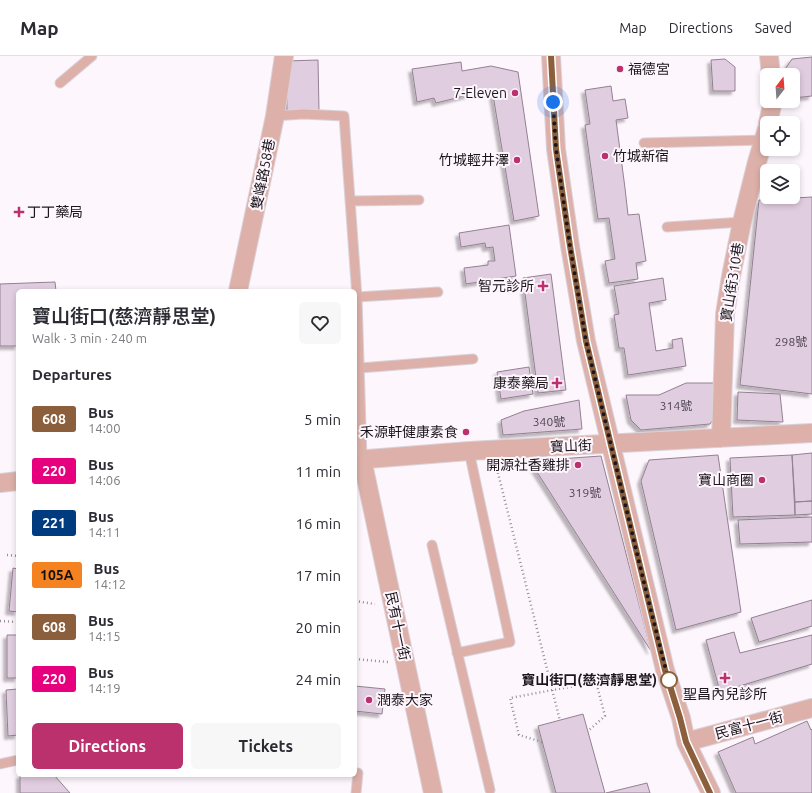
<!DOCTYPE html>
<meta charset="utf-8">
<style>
body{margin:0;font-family:Ubuntu,"Noto Sans TC",sans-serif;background:#f7f7f7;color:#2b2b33;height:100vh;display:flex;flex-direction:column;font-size:15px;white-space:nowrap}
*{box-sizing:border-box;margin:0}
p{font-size:13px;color:#7c7c81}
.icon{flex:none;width:22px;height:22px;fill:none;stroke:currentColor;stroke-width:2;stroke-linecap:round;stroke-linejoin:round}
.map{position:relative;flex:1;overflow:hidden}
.drawer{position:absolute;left:16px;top:233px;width:341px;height:488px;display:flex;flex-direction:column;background:#fff;border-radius:6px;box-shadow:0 2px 6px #0003}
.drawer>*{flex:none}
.badge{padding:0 8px;border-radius:3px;font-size:14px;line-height:26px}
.needle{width:26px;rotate:17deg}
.buttons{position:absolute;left:760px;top:12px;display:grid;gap:8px}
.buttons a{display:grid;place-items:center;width:40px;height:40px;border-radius:6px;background:#fff;box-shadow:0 2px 6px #0003;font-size:20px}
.you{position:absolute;width:20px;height:20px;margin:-10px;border:3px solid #fff;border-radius:50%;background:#1a73e8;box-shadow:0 0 0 6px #1a73e833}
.map>.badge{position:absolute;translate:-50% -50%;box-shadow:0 0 0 2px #fff}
h2{padding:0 16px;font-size:15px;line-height:36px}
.round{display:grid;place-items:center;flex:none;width:42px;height:42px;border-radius:6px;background:#f7f7f7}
.head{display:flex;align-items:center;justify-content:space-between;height:68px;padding:0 16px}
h1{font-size:19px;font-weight:600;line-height:30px}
.button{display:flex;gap:8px;margin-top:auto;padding:8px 16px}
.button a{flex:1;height:46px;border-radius:6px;background:#ba316d;color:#fff;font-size:16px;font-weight:600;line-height:46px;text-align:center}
.button a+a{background:#f7f7f7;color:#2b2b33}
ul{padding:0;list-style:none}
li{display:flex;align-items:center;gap:12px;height:52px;padding:0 16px}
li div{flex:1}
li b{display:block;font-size:15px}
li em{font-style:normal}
li .badge{min-width:44px;font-weight:700;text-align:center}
header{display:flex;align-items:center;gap:24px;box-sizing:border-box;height:56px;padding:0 20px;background:#fff;border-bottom:1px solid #e1e1e2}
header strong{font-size:19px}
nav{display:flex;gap:22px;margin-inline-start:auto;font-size:14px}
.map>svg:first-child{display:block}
.building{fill:#e1cde0;stroke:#938192;filter:url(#shadow)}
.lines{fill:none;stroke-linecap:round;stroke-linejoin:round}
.lane-casing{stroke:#dad2d9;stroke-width:11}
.street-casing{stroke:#dad2d9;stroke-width:20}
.path{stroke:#968f96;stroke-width:2.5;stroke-dasharray:1 3;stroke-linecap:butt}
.lane{stroke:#ddb1aa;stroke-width:9}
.street{stroke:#ddb1aa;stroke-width:18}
.line-casing{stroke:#fff;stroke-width:9}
.line{stroke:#8b5e3c;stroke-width:6}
.walk{stroke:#1c161c;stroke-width:4;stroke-dasharray:0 7.2}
.poi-dot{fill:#ba316d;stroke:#fef6fd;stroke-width:1.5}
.stop-dot{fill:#fff;stroke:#8b5e3c;stroke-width:2}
.labels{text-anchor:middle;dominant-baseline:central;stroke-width:4;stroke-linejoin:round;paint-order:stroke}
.number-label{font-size:12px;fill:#4d444d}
.poi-label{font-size:14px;fill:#1c161c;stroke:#fef6fd;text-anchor:end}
.street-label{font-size:14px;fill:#1c161c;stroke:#fef6fd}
.stop-label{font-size:14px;font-weight:bold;fill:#1c161c;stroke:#fef6fd;text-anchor:end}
</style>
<header>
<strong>Map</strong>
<nav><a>Map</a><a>Directions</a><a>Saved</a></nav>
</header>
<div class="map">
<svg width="812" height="737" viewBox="0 0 812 737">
<defs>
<filter id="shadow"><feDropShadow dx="-3.5" dy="3.5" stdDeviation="1" flood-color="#0004"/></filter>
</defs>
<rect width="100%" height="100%" fill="#fef6fd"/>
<path class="building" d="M812 1V40L793 42V19H784V15L792 3Z
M725 3 735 11V35H713L711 4Z
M318 4 319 55H287L286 5Z
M461 6 462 15 491 10 518 16 539 160 514 165 492 33 436 47 434 42 417 46 412 13Z
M611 30 613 45 625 43 628 62 616 64 625 132 628 159 639 158 646 205 636 207 638 223 609 227 605 205 615 203 609 162 598 163 585 69 590 68 585 34Z
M812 141V338L740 329 759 144Z
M509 169 516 220 466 228 464 212 488 209V205H495L493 191 486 192 485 187 461 191 459 177Z
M551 218 566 334 538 337 523 222Z
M663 222 666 244 649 247 656 295 673 292 672 284 682 282 686 310 628 319 624 292H619L614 259 619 258 614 230Z
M55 226 56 235H18V290H0V228Z
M529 311 533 338 501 343 497 316Z
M686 327H717L718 357 710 368 641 374 631 364 626 339H659Z
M738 336 780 338 783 366 737 364Z
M579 344 582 373 503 379 501 364 524 355Z
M812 397V445L795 446 792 399Z
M718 399 741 556 676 574 641 425 649 404Z
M792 399 795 459 733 461 730 402Z
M601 400 651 595 530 405Z
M812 445V458L795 459V446Z
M812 461V486L740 488 738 464Z
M13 512 18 513V556L9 555Z
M812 544V570L759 586 751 562Z
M734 576 740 597 812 579V608L720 636 706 584Z
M7 579H18V622H7Z
M355 630 385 633 382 658 355 655Z
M18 633V679L8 680 6 634Z
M583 658 605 737H556L538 670Z
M807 665 811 674 812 673V737H736L718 696 753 681 755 688Z
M20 719H54L70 737H20Z
M647 727 650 737H606Z"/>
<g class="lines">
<defs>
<path id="lane" d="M60 27 92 0
M275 60 303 58 344 60 357 241 362 403
M644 87 764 84
M350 145 419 144
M667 171 742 166
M357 241 438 236
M360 312 473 303
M432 489 490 734
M457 597 510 586 469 395
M0 708 18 704
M355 717H358L356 737"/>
<path id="street" d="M551 0 556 93 570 190 586 285 665 614 681 662 686 686 711 737
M769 0 771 19
M768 67 773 45
M238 235 275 60 284 0
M721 382 725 258 731 220 742 166 757 106 767 73
M362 403 433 737
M355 404 469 395 812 377
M0 427 18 425
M686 686 812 652"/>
</defs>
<use href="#lane" class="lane-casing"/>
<use href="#street" class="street-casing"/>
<path class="path" d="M496 409 560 665
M7 499 18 500
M355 545 375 548
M0 565 18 566
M355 603 388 606
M542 686 519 679 510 642 596 626 605 660 588 675"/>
<use href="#lane" class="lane"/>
<use href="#street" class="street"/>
</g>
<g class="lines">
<defs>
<path id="line" d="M551 0 556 93 570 190 586 285 665 614 680 662 686 686 710 737"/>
</defs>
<use href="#line" class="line-casing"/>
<use href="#line" class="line"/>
<path class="walk" d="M553 46 556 93 570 190 586 285 646 535 669 626V624"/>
</g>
<g class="poi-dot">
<circle cx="620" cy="13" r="4"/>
<circle cx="515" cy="37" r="4"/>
<circle cx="605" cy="100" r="4"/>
<circle cx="517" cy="104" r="4"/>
<path d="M17 150h4v4h4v4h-4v4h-4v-4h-4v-4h4z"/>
<path d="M541 224h4v4h4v4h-4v4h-4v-4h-4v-4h4z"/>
<path d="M555 321h4v4h4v4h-4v4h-4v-4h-4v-4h4z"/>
<circle cx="466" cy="376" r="4"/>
<circle cx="578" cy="409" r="4"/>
<circle cx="762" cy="424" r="4"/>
<path d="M723 616h4v4h4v4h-4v4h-4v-4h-4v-4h4z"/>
<circle cx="369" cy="644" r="4"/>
</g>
<circle class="stop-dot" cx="669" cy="624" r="8"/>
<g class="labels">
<g class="number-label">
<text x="791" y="285">298號</text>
<text x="676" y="349">314號</text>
<text x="549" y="365">340號</text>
<text x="585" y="436">319號</text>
</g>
<g class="poi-label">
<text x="628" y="13" text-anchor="start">福德宮</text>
<text x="507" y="37">7-Eleven</text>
<text x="613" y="100" text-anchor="start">竹城新宿</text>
<text x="509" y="104">竹城輕井澤</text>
<text x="27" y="156" text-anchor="start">丁丁藥局</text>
<text x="534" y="230">智元診所</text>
<text x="549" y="327">康泰藥局</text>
<text x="458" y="376">禾源軒健康素食</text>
<text x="570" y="409">開源社香雞排</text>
<text x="754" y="424">寶山商圈</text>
<text x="725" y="638" text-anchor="middle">聖昌內兒診所</text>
<text x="377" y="644" text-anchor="start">潤泰大家</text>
</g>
<g class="street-label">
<text transform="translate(263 118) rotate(-79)">雙峰路58巷</text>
<text transform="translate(732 226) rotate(-81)">寶山街310巷</text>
<text transform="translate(571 390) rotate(-3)">寶山街</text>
<text transform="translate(398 570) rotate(78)">民有十一街</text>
<text transform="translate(749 669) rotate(-15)">民富十一街</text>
</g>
<g class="stop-label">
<text x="657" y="624">寶山街口(慈濟靜思堂)</text>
</g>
</g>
</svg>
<div class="buttons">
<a><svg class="needle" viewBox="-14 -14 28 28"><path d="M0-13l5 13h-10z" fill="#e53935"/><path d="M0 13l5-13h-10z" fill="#7c7c81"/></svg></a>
<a><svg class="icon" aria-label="locate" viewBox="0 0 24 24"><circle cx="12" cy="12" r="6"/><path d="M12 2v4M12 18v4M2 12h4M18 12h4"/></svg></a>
<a><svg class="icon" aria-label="layers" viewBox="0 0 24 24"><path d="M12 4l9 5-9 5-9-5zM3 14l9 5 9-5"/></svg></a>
</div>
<div class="you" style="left:553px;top:46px"></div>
<section class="drawer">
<div class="head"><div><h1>寶山街口(慈濟靜思堂)</h1><p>Walk · 3 min · 240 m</p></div><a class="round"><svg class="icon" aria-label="heart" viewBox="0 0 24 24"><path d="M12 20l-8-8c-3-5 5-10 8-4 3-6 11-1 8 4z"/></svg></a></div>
<h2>Departures</h2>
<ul>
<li><span class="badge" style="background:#8b5e3c;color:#fff">608</span><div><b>Bus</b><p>14:00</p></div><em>5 min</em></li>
<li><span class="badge" style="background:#e6007e;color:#fff">220</span><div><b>Bus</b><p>14:06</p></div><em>11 min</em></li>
<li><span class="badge" style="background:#003b80;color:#fff">221</span><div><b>Bus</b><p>14:11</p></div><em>16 min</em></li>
<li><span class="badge" style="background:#f58220;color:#111">105A</span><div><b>Bus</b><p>14:12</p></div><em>17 min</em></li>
<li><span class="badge" style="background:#8b5e3c;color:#fff">608</span><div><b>Bus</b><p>14:15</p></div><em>20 min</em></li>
<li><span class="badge" style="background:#e6007e;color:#fff">220</span><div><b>Bus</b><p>14:19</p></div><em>24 min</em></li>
</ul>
<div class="button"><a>Directions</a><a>Tickets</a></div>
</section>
</div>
